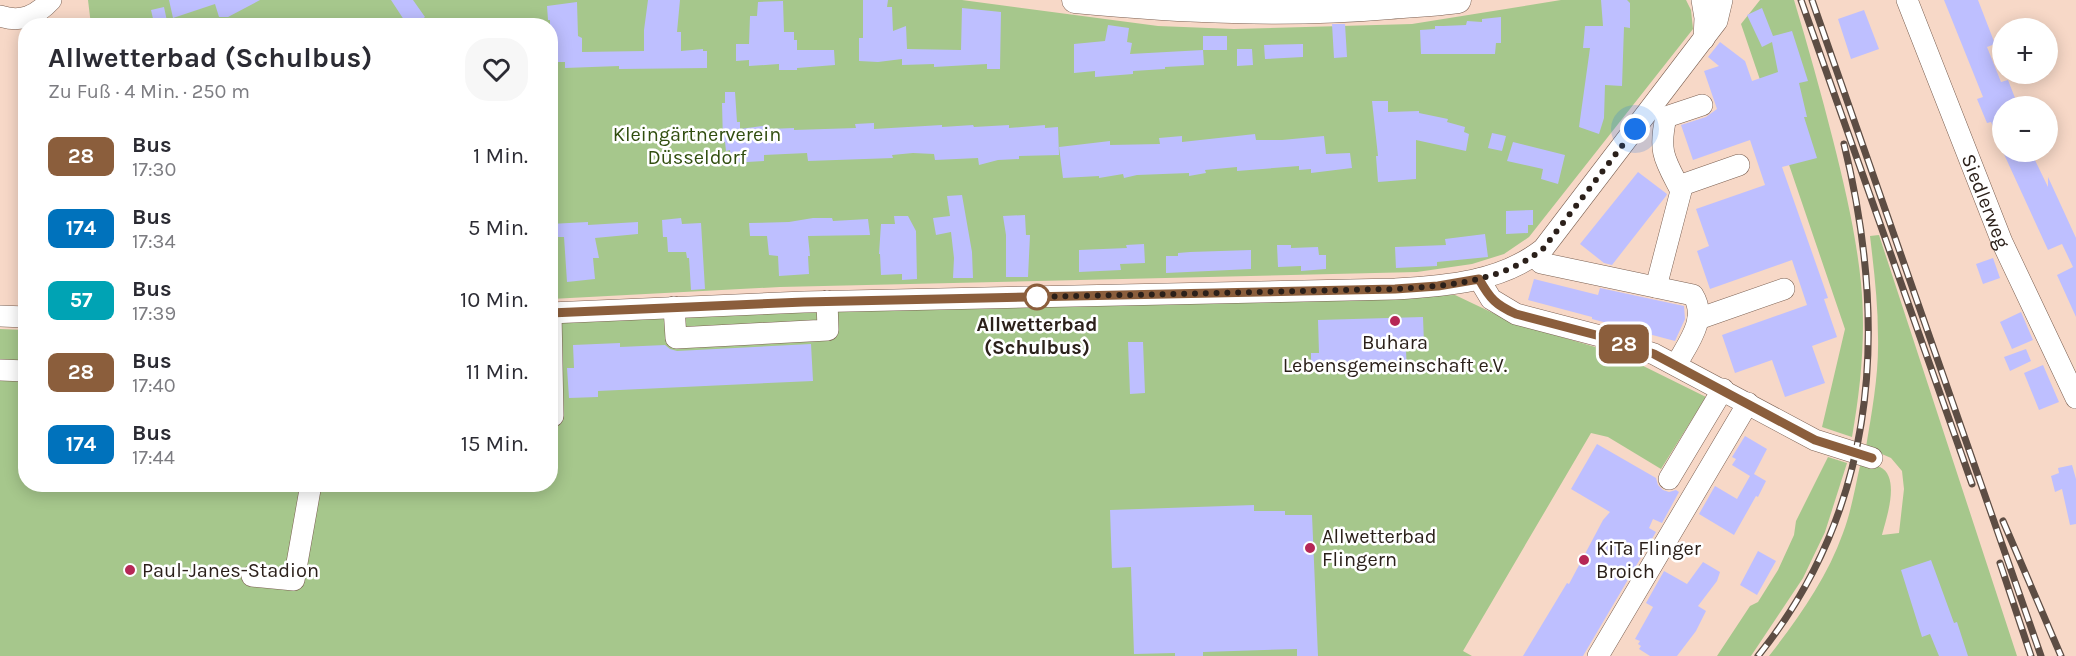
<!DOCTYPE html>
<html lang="de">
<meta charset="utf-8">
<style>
body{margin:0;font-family:Karla,sans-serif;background:#f7f7f7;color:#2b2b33;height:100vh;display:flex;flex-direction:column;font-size:22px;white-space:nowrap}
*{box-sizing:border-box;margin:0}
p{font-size:20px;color:#7c7c81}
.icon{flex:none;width:33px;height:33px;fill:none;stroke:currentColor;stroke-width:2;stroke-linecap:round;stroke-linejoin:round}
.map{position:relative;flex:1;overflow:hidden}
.side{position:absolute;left:18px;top:18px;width:540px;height:474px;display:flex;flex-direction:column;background:#fff;border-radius:24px;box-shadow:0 3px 15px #0003}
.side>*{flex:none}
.badge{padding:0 12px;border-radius:9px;font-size:21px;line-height:39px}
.fabs{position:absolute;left:1992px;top:18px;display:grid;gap:12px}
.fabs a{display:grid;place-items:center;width:66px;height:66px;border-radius:50%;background:#fff;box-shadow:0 3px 15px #0003;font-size:30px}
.you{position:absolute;width:30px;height:30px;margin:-15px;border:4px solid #fff;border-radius:50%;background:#1a73e8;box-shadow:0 0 0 9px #1a73e833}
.map>.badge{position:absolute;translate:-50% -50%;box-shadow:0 0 0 3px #fff}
.round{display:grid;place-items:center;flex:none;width:63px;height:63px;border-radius:24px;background:#f7f7f7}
.head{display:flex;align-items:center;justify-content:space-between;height:102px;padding:0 30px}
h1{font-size:28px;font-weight:700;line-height:45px}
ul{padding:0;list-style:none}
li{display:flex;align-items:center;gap:18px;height:72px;padding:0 30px}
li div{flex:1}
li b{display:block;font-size:22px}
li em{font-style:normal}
li .badge{min-width:66px;font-weight:700;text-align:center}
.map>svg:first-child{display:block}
.green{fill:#a6c78c}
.building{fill:#bebfff}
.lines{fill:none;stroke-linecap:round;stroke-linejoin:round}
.minor-casing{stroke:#7b6052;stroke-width:22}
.major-casing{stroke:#7b6052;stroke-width:27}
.minor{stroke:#fff;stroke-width:21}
.major{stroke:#fff;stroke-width:26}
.rail-casing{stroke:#5d4d44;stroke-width:7}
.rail{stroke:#fff;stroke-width:4.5;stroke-dasharray:14;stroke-linecap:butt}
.line-casing{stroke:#fff;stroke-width:14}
.line{stroke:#8b5e3c;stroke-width:9}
.walk{stroke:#2b201a;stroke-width:6;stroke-dasharray:0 10.8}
.stop-dot{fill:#fff;stroke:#8b5e3c;stroke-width:3}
.poi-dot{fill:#b62756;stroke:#fff;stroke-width:2}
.labels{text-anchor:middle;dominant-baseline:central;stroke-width:5;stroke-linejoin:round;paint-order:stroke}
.park-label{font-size:20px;fill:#314e0f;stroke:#fff}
.street-label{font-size:20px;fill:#2b201a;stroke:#fff}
.stop-label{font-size:20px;font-weight:bold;fill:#2b201a;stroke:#fff}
.poi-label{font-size:20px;fill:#2b201a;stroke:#fff;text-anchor:start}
</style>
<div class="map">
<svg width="2076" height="656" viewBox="0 0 2076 656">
<rect width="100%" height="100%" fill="#f7d8c7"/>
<path class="green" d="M88 0H962L1158 26 1234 29 1412 24 1561 0H1686L1691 10 1693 29 1529 237 1504 254 1472 264 1417 272 780 287 551 299 550 26 91 25Z
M1760 0H1794C1808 46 1821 93 1833 140 1845 188 1856 234 1861 283 1866 334 1861 386 1852 437L1822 427 1845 329 1741 24Z
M1879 235 2017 656H1769C1798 619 1827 578 1843 533 1851 512 1855 488 1860 466 1866 466 1875 465 1880 467 1901 477 1886 519 1882 535L1899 533 1904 489 1902 471 1891 458 1866 447C1872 411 1879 374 1878 337 1878 303 1874 270 1870 236Z
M1455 295 1514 323 1619 354 1706 397 1661 469 1608 437 1591 433 1463 651 1472 656H0V329L25 330 26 484H550L551 323 807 310 1108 305Z
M1828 457 1847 463 1825 532 1803 578 1751 656H1717L1750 606 1758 602 1778 570 1794 535 1796 521Z"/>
<path class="building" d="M169 0H260L228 17H219L215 4 173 18Z
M391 0H413L425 17 412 26H408Z
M648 0H680L677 32H681V51L703 49V51H707V68L619 69V66L565 68V62H550V20H548L547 6 577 2 578 36 582 38V52L644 51V30Z
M863 0H888L887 7H892L893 31 906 26 907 49 961 50 962 8 1001 12 1000 69H987V64L934 67V64L902 65V59L878 62 859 61V38H863Z
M1601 0H1627L1630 3V28L1624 27 1622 86 1605 85 1604 118 1599 134 1579 127 1590 48H1583L1585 26H1603Z
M1944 0H1978L1995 44 1987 47 2001 82 2008 80 2015 98 2012 99 2015 106H2002V147L1991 122 1987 123 1977 99 1983 97Z
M783 1 784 32H794V40H797V50H834L835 65 797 68V70H779V64L749 66V60L736 61V44H749L750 16H757L758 2Z
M164 7 167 21 154 23 151 10Z
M1762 8 1773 36 1792 31 1808 81 1799 83 1807 117H1804L1817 158 1782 167 1828 298 1824 299 1837 337 1812 346 1825 383 1785 397 1772 360 1735 373 1722 335 1807 305 1792 260 1710 289 1697 251 1709 246 1696 209 1765 185 1750 140 1693 160 1681 125 1706 117 1717 109 1704 71 1719 66 1708 57 1720 42 1745 61 1752 81 1778 72 1772 42 1762 47 1747 15Z
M1864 10 1879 49 1851 59 1838 19Z
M1501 17V43H1496L1495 54H1421L1420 30 1435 29V26H1443L1466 25 1467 21 1482 22V19Z
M1332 24H1345L1347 57 1334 58Z
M1108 25 1129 28 1127 42 1132 43 1130 54 1203 50 1204 65 1165 67V69L1133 71V74L1095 77V71L1074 73V44L1105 41Z
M1203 36H1227V50H1203Z
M1303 44V57L1265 59 1264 45Z
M1237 49H1252L1253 65 1237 66Z
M725 92H735L737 122H740V129L769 125 770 129 794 128V130L856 128 855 124 874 123V129L942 125V127L973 125 974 127 1009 125V128L1045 125V128L1058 127 1059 155 1019 156V159L998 160 979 165 978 158 935 160 934 154 913 153 892 155 893 158 808 161 807 153 764 155V161L731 163 730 150 726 151 725 142H723L722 103H725Z
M1372 101H1388V112L1419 111V113L1448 119 1447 122 1465 127 1464 132 1469 134 1466 151 1416 140V179L1378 182 1376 156H1378Z
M1492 133 1506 136 1502 151 1488 148Z
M1255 134 1256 140H1282L1324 136 1326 154 1350 153 1352 168 1311 173V169L1299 170V166L1237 171V167L1205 170 1206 173 1189 176V173L1137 175 1124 178 1123 174 1099 178V176L1063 178 1059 147 1110 141V145L1160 144 1159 138 1182 136V142Z
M1513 142 1565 155 1558 184 1541 179 1543 169 1507 161Z
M2003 152H2031L2048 187V177L2076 238V317L2057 275 2073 267 2062 244 2048 250Z
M1638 172 1667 194 1666 196 1612 265 1604 263 1580 244Z
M962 195 972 252 973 278H953L954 258 951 232 936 235 933 218 950 216 947 196Z
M1533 210V225H1528V233L1506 234V211Z
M1025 215 1026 235H1030L1028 277H1006V235L1003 216Z
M894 216H908L916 231 917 279 902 280V274L881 275 880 254H879L881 224H895Z
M681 218 682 224 701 223 705 289 691 290 689 258H687L686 252H668L667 237H663L662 220Z
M813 218H832L833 221 868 219 870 235 808 236 810 256H808L809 274 779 276 778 256 769 255 767 236H750L749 223 789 222Z
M588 222V225L638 222V234L595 238 599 258H593L595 279 567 282 564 237H550V224Z
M1485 234 1488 257 1437 262V266L1396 268 1395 247 1446 245 1445 239Z
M1144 244 1145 263 1120 264 1121 270 1079 272V250L1127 248 1126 245Z
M1277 245H1291V248L1318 247 1319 255H1326V269L1301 271V266L1278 267Z
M1251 250V269L1166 273V256H1178V253L1190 252Z
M1993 258 2000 278 1983 284 1976 264Z
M1534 279 1598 295 1600 288 1684 306 1685 319 1675 341 1592 319V317L1528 300Z
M2021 312 2033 340 2012 349 2000 322Z
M1423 317 1424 344H1409V350H1406L1407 373H1381V369L1311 370V353H1319L1318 320Z
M1128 342H1143L1145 393 1130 394Z
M620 343V347L665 345 670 349 677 351 811 344 813 381 598 391V397L569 398 567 368H574L573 345Z
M2026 349 2031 361 2010 371 2004 357Z
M2043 365 2059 402 2039 410 2024 373Z
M1745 436 1767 449 1754 474 1766 481 1758 497 1756 496 1734 535 1699 514 1715 486 1737 499 1750 476 1732 465 1736 459 1732 457Z
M1597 444 1656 478 1658 485 1663 490 1669 492 1676 490 1679 492 1662 523 1653 519 1649 528 1656 532 1583 656H1523L1567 583 1569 584 1603 520 1610 512 1571 489Z
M2072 465 2076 479V524L2070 525 2062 489 2055 492 2051 476 2059 473 2058 468Z
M1254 505V511H1285V515H1312L1318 656H1297V649L1203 652V656H1175V653L1134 654 1131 567 1112 568 1110 510Z
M1758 551 1776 561 1757 595 1740 585Z
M1931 560 1954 623 1957 622 1968 656H1939L1930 634 1922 637 1901 570Z
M1703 562 1720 572 1717 581 1698 606 1706 611 1696 631 1677 656H1650L1639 649 1641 646 1638 644 1640 641 1635 639 1653 607 1646 603 1664 571 1687 584Z"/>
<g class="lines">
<defs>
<g id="minor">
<path d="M1702 0 1705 18 1704 39"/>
<path id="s1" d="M1907 0 2002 242 2076 398"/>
<path d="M0 16C21 23 36 16 51 0"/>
<path d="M1679 186 1739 165"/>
<path d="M1534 256 1541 263 1693 295C1708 319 1688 343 1676 365"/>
<path d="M1479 279 1491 299 1516 314 1600 336 1654 354 1815 440 1872 458"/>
<path d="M1656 287 1681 191C1665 160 1658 153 1666 117L1702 105"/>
<path d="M674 307 676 338 828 330 827 301"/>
<path d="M550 313 804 302 1395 289C1447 286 1501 282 1543 249L1717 21 1722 0"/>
<path d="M551 313 553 416"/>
<path d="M0 316 26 317"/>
<path d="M1698 319 1784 289"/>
<path d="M0 370 26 371"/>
<path d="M1669 479 1723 389"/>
<path d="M252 576 294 580 311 484"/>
<path d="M1598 656 1748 403"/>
</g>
<path id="major" d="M1075 0C1181 10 1285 15 1390 6 1413 4 1436 3 1458 0"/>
</defs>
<use href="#minor" class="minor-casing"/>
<use href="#major" class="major-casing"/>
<use href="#minor" class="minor"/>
<use href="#major" class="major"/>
<defs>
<path id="rail" d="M1801 0 1972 484
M1812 0 2041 656
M2003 521 2061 656
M2000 563 2031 656
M1758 656C1879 506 1888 324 1844 144"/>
</defs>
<use href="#rail" class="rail-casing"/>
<use href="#rail" class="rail"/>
</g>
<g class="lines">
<defs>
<path id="line" d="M550 313 804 302 1395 289 1438 286 1479 279C1490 299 1496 305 1516 314L1600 336 1654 354 1815 440 1872 458"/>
</defs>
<use href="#line" class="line-casing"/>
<use href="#line" class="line"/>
<path class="walk" d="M1037 297H1035L1395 289C1447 286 1501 282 1543 249L1635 129"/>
</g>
<circle class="stop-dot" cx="1037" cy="297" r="12"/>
<g class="poi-dot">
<circle cx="1395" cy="321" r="6"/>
<circle cx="1310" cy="548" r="6"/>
<circle cx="1584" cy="560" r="6"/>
<circle cx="130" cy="570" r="6"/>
</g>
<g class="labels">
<g class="park-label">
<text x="697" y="134">Kleingärtnerverein<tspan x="697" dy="23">Düsseldorf</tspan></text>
</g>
<g class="street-label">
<text stroke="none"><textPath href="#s1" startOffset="216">Siedlerweg</textPath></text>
</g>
<g class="stop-label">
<text x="1037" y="324">Allwetterbad<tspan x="1037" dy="23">(Schulbus)</tspan></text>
</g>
<g class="poi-label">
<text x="1395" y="342" text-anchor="middle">Buhara<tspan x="1395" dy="23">Lebensgemeinschaft e.V.</tspan></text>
<text x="1322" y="536">Allwetterbad<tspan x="1322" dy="23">Flingern</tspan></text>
<text x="1596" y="548">KiTa Flinger<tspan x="1596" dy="23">Broich</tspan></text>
<text x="142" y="570">Paul-Janes-Stadion</text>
</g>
</g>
</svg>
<div class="fabs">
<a>+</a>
<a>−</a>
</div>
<div class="you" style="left:1635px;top:129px"></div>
<b class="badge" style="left:1624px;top:344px;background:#8b5e3c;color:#fff">28</b>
<section class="side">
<div class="head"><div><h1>Allwetterbad (Schulbus)</h1><p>Zu Fuß · 4 Min. · 250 m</p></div><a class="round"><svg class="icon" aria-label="heart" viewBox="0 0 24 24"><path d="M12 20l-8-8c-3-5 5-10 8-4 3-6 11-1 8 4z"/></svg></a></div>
<ul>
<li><span class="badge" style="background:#8b5e3c;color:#fff">28</span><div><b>Bus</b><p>17:30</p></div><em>1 Min.</em></li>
<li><span class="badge" style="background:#0072bc;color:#fff">174</span><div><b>Bus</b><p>17:34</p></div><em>5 Min.</em></li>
<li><span class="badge" style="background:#00a3b4;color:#fff">57</span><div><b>Bus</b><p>17:39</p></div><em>10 Min.</em></li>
<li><span class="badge" style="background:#8b5e3c;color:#fff">28</span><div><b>Bus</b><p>17:40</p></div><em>11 Min.</em></li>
<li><span class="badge" style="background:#0072bc;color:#fff">174</span><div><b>Bus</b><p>17:44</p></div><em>15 Min.</em></li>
</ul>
</section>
</div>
